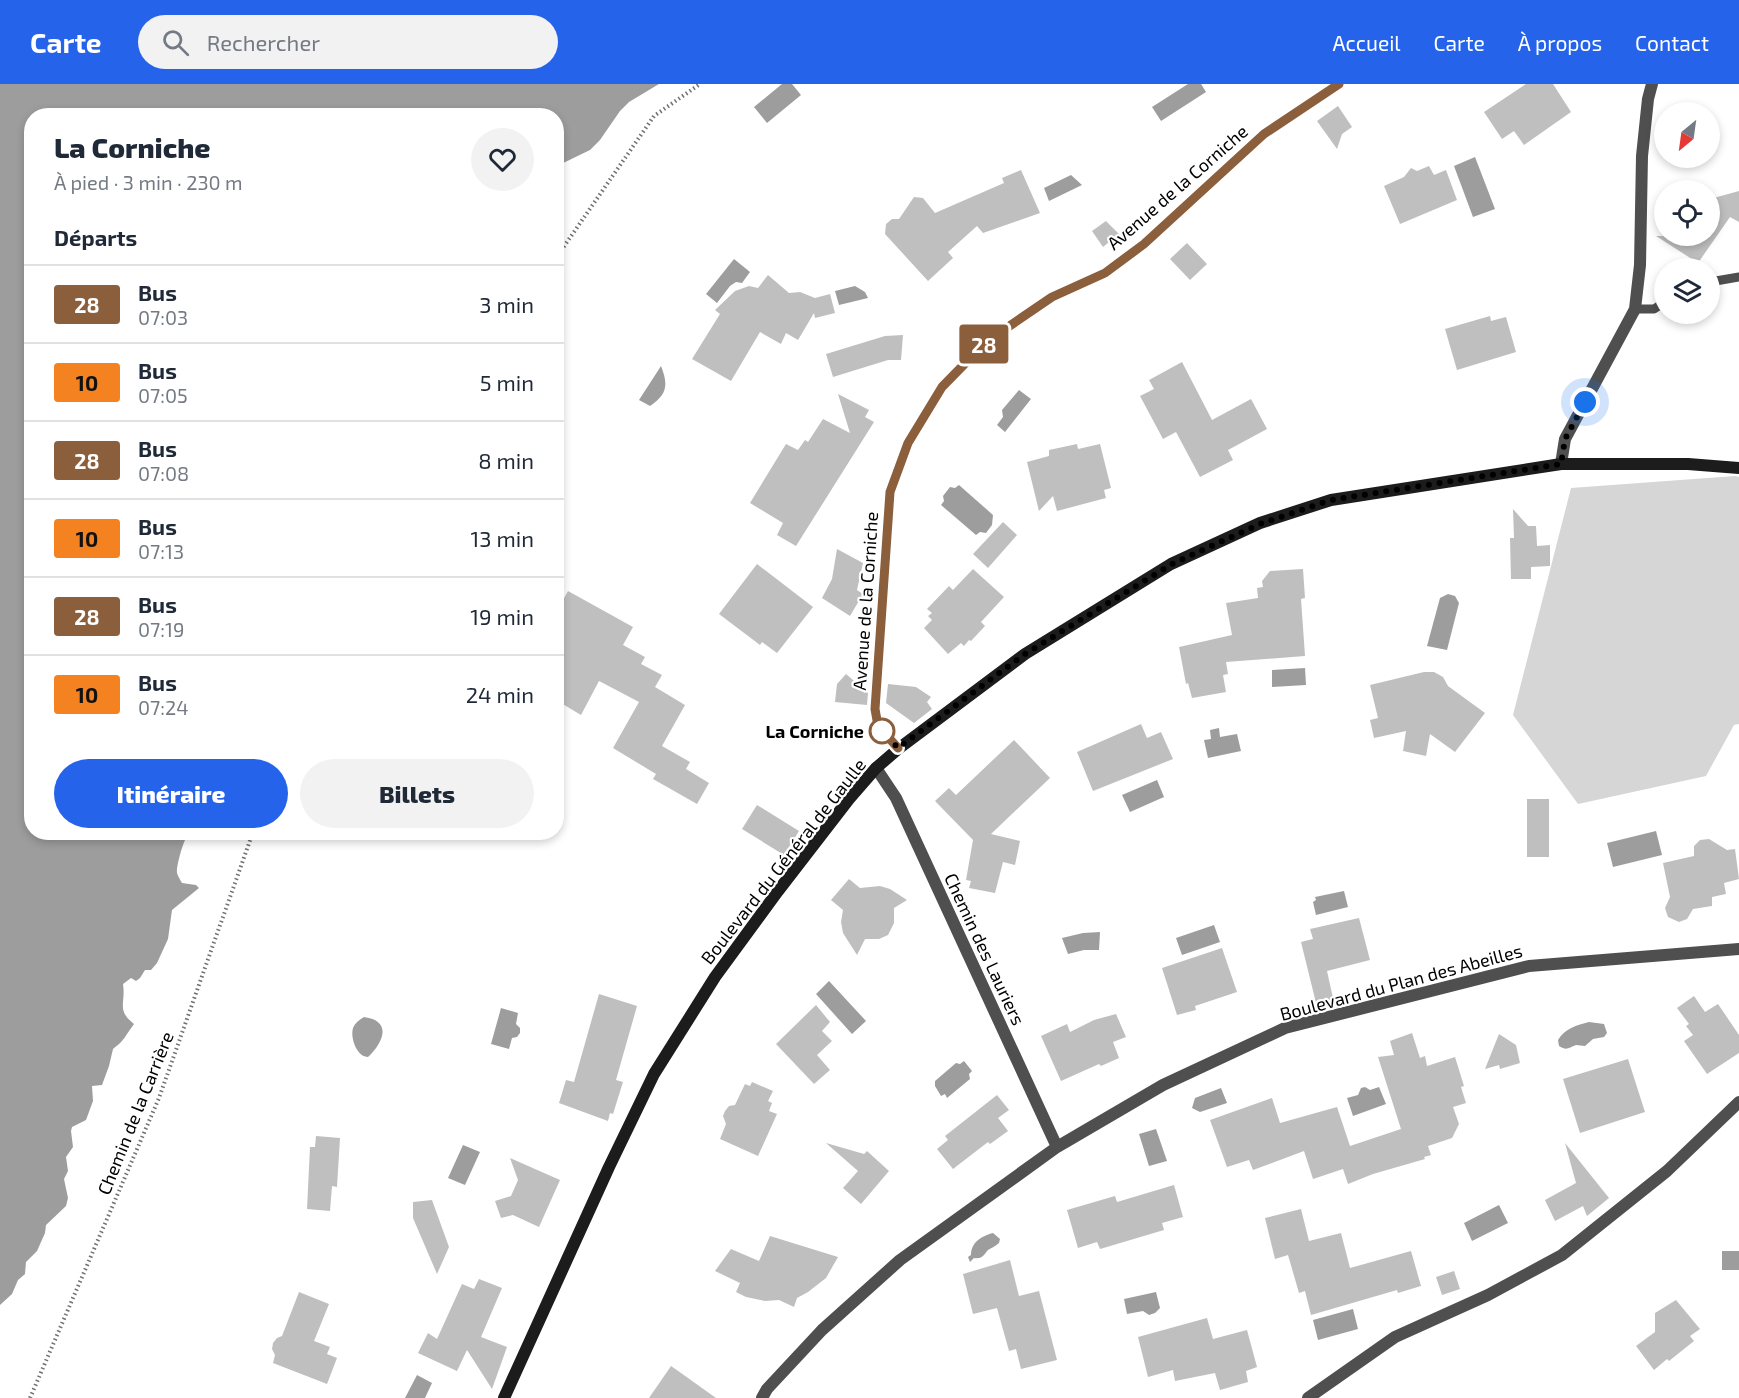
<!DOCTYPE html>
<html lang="fr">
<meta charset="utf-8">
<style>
body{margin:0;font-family:"Exo 2",sans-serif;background:#f2f2f3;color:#1f2937;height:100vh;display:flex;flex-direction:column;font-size:22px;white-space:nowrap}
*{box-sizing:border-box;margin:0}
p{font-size:20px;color:#747a83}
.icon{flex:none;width:33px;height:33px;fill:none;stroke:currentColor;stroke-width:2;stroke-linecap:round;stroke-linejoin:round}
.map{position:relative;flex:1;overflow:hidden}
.side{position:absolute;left:24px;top:24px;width:540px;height:732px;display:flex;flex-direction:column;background:#fff;border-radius:24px;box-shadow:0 3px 9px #0003}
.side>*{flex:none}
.badge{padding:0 12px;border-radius:4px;font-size:21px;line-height:39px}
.needle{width:39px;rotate:209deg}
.tools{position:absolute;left:1654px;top:18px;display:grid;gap:12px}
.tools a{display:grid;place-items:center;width:66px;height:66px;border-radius:50%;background:#fff;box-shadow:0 3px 9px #0003;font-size:30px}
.you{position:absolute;width:30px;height:30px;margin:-15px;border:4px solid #fff;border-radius:50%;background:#1a73e8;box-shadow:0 0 0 9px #1a73e833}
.map>.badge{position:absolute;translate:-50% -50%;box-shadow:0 0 0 3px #fff}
h2{padding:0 30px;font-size:22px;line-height:54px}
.round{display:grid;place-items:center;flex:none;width:63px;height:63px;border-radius:32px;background:#f2f2f3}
.headline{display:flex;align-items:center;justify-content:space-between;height:102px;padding:0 30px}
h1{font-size:28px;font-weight:800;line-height:45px}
.primary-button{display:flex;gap:12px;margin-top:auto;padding:12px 30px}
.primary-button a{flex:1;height:69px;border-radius:36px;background:#2563eb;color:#fff;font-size:24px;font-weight:800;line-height:69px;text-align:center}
.primary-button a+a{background:#f2f2f3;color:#1f2937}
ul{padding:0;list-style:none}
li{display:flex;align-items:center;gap:18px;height:78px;padding:0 30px;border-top:2px solid #e0e1e3}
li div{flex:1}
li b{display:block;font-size:22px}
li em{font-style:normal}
li .badge{min-width:66px;font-weight:700;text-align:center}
header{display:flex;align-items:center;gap:36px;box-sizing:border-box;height:84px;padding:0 30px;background:#2563eb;color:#fff}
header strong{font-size:28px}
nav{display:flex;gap:33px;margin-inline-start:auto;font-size:21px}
.search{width:420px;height:54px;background:#f2f2f3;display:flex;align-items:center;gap:15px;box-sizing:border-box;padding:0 21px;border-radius:33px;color:#747a83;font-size:22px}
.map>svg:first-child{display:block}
.green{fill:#d6d6d6}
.water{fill:#9d9d9d}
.building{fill:#bfbfbf}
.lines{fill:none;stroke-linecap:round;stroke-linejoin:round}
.path{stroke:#717171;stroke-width:4;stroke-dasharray:1.5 3;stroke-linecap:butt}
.lane{stroke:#4f4f4f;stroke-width:9}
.street{stroke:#4f4f4f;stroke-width:12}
.secondary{stroke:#1c1c1c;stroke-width:12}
.line-casing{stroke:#fff;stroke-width:14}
.line{stroke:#8b5e3c;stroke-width:9}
.walk{stroke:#000;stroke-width:6;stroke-dasharray:0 10.8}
.stop-dot{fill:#fff;stroke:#8b5e3c;stroke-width:3}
.labels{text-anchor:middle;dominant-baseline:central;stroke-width:4.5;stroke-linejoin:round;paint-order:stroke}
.street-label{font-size:18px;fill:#000;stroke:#fff}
.stop-label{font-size:18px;font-weight:bold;fill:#000;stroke:#fff;text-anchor:end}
</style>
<header>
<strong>Carte</strong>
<div class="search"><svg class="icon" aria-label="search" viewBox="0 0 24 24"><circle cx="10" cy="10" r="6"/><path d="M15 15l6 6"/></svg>Rechercher</div>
<nav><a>Accueil</a><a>Carte</a><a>À propos</a><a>Contact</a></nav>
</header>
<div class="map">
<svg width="1739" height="1314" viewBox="0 0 1739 1314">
<rect width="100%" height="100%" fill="#fff"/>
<path class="green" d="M1735 392 1739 393V640L1734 641 1706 692 1578 720 1513 631 1571 404Z"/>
<path class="water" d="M0 0H659L629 18 620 27 600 56 590 66 557 82 556 32H32V748L189 749C184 754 176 782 177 789 178 792 180 796 182 799L196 801 199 804 172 826 168 855 157 879 151 886H145L140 894 136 897 131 894 123 900C126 919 116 926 134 940 125 952 125 956 113 965L109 982 102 1001 92 1002 93 1017 86 1036 72 1043 71 1047 73 1063 66 1073 68 1087 64 1095 68 1114 66 1122 46 1141 45 1149 37 1167 26 1178 25 1190 18 1196 12 1210 0 1221Z
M782 0H792L801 11 767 39 754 23Z
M1188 0H1201L1206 8 1161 37 1152 23Z
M1475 73 1495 125 1473 133 1454 82Z
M1071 91 1082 101 1049 117 1044 104Z
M734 175 750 188 742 199 736 198 730 202 717 219 706 210Z
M855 202 865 208 868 214 839 221 835 207Z
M661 282C668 300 668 310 650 322L639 316Z
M1019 306 1031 315 1005 348 997 341 1003 333 1002 326Z
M959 401 993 431 992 441 986 449 980 448 976 451 941 421 944 417 943 412 950 403 955 404Z
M1448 510 1455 512 1459 519 1447 566 1427 562 1440 514Z
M1305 584 1306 601 1272 603V586Z
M1219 644 1220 653 1237 650 1241 667 1208 674 1204 656 1211 655 1210 646Z
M1157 696 1164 713 1130 728 1122 711Z
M1656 747 1662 771 1613 783 1607 759Z
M1344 807 1348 823 1316 831 1313 818 1316 816 1315 813Z
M1214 841 1220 858 1182 871 1176 854Z
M1100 848 1099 866H1084L1068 870 1062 854 1083 849Z
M829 897 866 937 852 950 816 910Z
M501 924 518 929 516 940 520 944V949L517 953 512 954 509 965 491 960Z
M364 933C393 937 383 959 368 973 357 973 350 954 353 944 355 939 359 936 364 933Z
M1589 938 1604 940 1607 949 1604 953 1593 955 1585 962 1576 961C1568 964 1567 967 1559 962L1558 956C1564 945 1577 941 1589 938Z
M964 977 972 987 969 990 970 995 947 1014 945 1010 941 1012 935 1002V997L956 979 960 980Z
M1365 1003 1370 1006 1379 1003 1386 1020 1353 1032 1347 1014 1358 1011 1361 1004Z
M1221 1004 1227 1019 1200 1028 1192 1024 1195 1014Z
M1156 1045 1167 1077 1149 1082 1139 1050Z
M463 1061 480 1068 465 1101 448 1094Z
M1499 1121 1508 1139 1472 1157 1464 1139Z
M993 1149 1000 1155 999 1159C996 1162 991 1164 988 1166 983 1172 982 1175 974 1174L970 1178 968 1173 971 1171C971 1158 982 1152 993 1149Z
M1722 1167H1739V1186H1722Z
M1156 1208 1160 1224 1155 1229 1149 1231 1143 1227 1127 1230 1124 1215Z
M1353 1225 1358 1245 1318 1256 1313 1236Z
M417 1291 432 1299 425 1314H405Z"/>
<path class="building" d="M1526 0H1553L1571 28 1524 61 1514 47 1502 55 1484 28Z
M1338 22 1352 43 1342 50 1337 65 1317 37Z
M1429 82 1434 91 1446 86 1457 116 1400 140 1384 102 1404 93 1411 84 1417 87Z
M1021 86 1040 129 983 149 977 142 948 168 953 174 928 197 885 150 886 140 892 135H899L914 113 923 114 935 129 1004 99 1002 94Z
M1739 107V138L1730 133 1698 179 1656 152H1710V115Z
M1106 137 1119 150 1103 163 1092 147Z
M1187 159 1207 180 1190 196 1170 175Z
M768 191 789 209 800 208 815 214 830 210 835 229 815 234 814 229 798 256 786 249 781 260 760 248 731 297 692 275 720 230 715 226 735 207 749 202 758 204Z
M1490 232 1491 237 1506 233 1516 268 1457 286 1445 245Z
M903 251 901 276H888L833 293 826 270 885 252Z
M1182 278 1212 336 1251 315 1267 345 1228 366 1233 376 1200 393 1176 348 1163 355 1140 312 1154 305 1149 296Z
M838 310 869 326 865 333 874 338 796 462 777 451 783 439 750 419 786 360 798 366 805 356 808 358 823 335 850 349Z
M1077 360 1078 365 1100 360 1111 404 1104 406 1106 414 1057 427 1053 412 1039 427 1027 378 1049 372V366Z
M1513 425 1528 442H1536L1537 462 1550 461V482L1531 483V495H1511L1510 454H1514Z
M1003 438 1017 451 988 484 973 470Z
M837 465 863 479 857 506 863 510 850 532 822 514 832 495Z
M757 480 813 523 777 569 762 558 760 561 719 530Z
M973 485 1004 513 981 538 985 542 971 557 969 556 964 562 961 559 948 570 924 544 932 536 928 532 932 529 927 525 949 502 953 506Z
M1303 485 1305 514 1301 515 1305 572 1226 578 1228 590 1223 591 1226 608 1192 614 1188 599 1186 600 1179 563 1232 551 1226 519 1258 514 1257 504 1263 503 1262 497 1270 487Z
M568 507 633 543 623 561 645 573 641 580 662 591 655 603 685 621 662 662 690 678 686 685 709 699 697 720 653 695 656 690 613 664 639 618 599 597 581 631 556 616V529Z
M1424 588H1434L1443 593 1448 602 1485 629 1455 668 1430 650 1426 672 1403 667 1406 647 1374 654 1370 636 1378 634 1370 601Z
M846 590 868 609 867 621 835 618 837 600Z
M888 600 916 603 931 613 927 618 932 625 914 639 886 619Z
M1141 640 1147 654 1161 648 1173 675 1093 707 1077 668Z
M1014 656 1050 694 991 750 1020 757 1015 781 1003 778 995 809 969 804 971 797 966 796 973 756 935 717 949 704 956 711Z
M1527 715H1549V773H1527Z
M757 721 799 747 784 771 742 745Z
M1709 755 1727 766 1735 765 1739 795 1724 799 1726 810 1712 813V822L1693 825 1687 835 1679 838 1668 833 1665 824 1670 813 1663 779 1694 772V762L1700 756Z
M849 795 860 804 880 802 890 805 907 816 894 824V839L888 851 879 855H865L857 871 843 849 841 838 843 826 831 816Z
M1359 834 1370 876 1327 887 1335 923 1318 927 1301 858 1313 855 1310 845Z
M1222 864 1237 908 1195 922 1196 926 1177 931 1162 884Z
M599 910 637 922 616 996 623 998 613 1030 610 1029 608 1037 559 1019 566 996 574 998Z
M1694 912 1705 928 1718 920 1739 951V969L1707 990 1684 957 1693 951 1686 942 1689 940 1677 924Z
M816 921 830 938 822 947 832 957 817 971 830 986 814 1000 776 960Z
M1116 930 1126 953 1113 958 1119 974 1101 982 1099 980 1061 997 1041 952 1067 940 1070 948 1094 936Z
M1412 949 1420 974 1425 972 1427 982 1455 973 1464 1002 1461 1003 1466 1019 1453 1023 1459 1040 1452 1054 1428 1062 1431 1071 1424 1073 1425 1075 1373 1090 1348 1100 1343 1085 1313 1095 1304 1067 1253 1086 1249 1076 1227 1083 1210 1036 1272 1014 1280 1039 1337 1023 1350 1062 1401 1045 1378 973 1394 971 1390 957Z
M1499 950 1516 961 1520 979 1500 985 1499 981 1485 985Z
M1628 975 1645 1028 1580 1049 1563 995Z
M752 998 773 1007 768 1017 772 1019 769 1027 777 1030 758 1072 720 1055 726 1040 723 1032 725 1027 729 1022 735 1021 745 1000 750 1002Z
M997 1011 1009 1026 998 1034 1008 1047 990 1060 988 1058 953 1085 937 1065 948 1056 945 1052Z
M316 1052 340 1054 337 1103 332 1102 330 1127 307 1125 310 1063H315Z
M826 1059 864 1070 867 1067 889 1087 861 1120 843 1104 858 1087Z
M1565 1059 1609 1114 1587 1132 1583 1122 1555 1137 1545 1116 1576 1099Z
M510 1074 560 1096 539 1143 513 1131 501 1134 495 1117 511 1112 518 1096Z
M1174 1101 1183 1133 1162 1139 1164 1146 1100 1165 1097 1158 1078 1164 1067 1126 1115 1112 1117 1118Z
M432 1116 449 1163 437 1190 413 1134V1118Z
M1301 1125 1309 1157 1341 1149 1350 1184 1411 1167 1421 1202 1398 1209 1397 1206 1311 1231 1305 1207 1299 1209 1288 1171 1275 1175 1265 1134Z
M770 1152 838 1173 826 1194 808 1208 797 1214 794 1223 779 1216 765 1217 746 1213 736 1208 740 1199 715 1187 731 1165 759 1177Z
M1010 1176 1019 1212 1039 1207 1057 1276 1021 1285 1016 1265 1009 1267 997 1224 973 1230 963 1190Z
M1454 1187 1460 1205 1442 1211 1436 1193Z
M479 1195 502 1204 481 1253 507 1263 492 1305 467 1266 457 1287 418 1269 428 1249 437 1255 462 1200 474 1205Z
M299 1208 329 1220 314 1257 330 1263 327 1270 337 1274 327 1300 273 1279 275 1271 272 1265 273 1259 277 1254 282 1252Z
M1676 1216 1700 1245 1690 1252 1694 1257 1669 1277 1667 1275 1654 1286 1636 1262 1655 1248V1229Z
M1207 1234 1213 1255 1247 1246 1257 1283 1246 1287 1248 1298 1220 1306 1215 1289 1175 1297 1173 1286 1148 1293 1138 1253Z
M671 1282 681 1289 716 1314H649Z"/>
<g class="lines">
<path class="path" d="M556 174 654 32 700 0
M30 1314 159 1014 253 748"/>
<path class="lane" d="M1710 198 1739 193
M1635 225H1654L1665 218"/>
<path class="street" d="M1561 380 1565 355 1635 225 1640 181 1642 72 1648 15 1652 0
M898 665 878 642 875 625 890 408 908 359 942 303 986 258 1052 213 1105 189 1144 160 1264 50 1339 0
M876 684 896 714 1057 1063
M762 1314 767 1305 822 1246 900 1176 1057 1063 1163 1001 1285 944 1529 882 1739 865
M1308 1314 1395 1253 1488 1211 1562 1171 1667 1087 1739 1018"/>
<path class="secondary" d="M504 1314 609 1083 654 990 715 893 778 807 849 715 876 684 898 665 1025 570 1171 480 1260 439 1331 416 1561 380H1688L1739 384"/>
</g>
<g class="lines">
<defs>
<path id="line" d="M898 664 878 642 875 625 890 408 908 359 942 303 986 258 1052 213 1105 189 1144 160 1264 50 1339 0"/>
</defs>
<use href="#line" class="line-casing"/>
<use href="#line" class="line"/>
<path class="walk" d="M882 647 878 642 898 664 1025 570 1172 480 1260 440 1331 416 1561 380 1565 355 1585 318"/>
</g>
<circle class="stop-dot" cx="882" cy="647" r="12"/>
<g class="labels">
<g class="street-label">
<text transform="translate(1177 103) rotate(-41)">Avenue de la Corniche</text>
<text transform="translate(865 517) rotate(-86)">Avenue de la Corniche</text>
<text transform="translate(783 777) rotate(-52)">Boulevard du Général de Gaulle</text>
<text transform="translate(985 865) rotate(65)">Chemin des Lauriers</text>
<text transform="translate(1401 898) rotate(-15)">Boulevard du Plan des Abeilles</text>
<text transform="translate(135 1029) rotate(-68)">Chemin de la Carrière</text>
</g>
<g class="stop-label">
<text x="864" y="647">La Corniche</text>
</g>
</g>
</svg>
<div class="tools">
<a><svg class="needle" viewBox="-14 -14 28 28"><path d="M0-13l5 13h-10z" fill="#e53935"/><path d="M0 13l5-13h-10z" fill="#747a83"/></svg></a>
<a><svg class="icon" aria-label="locate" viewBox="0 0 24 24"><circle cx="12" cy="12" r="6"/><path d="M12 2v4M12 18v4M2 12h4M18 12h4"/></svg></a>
<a><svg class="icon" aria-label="layers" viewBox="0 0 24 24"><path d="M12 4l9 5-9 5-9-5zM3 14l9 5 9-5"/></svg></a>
</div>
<div class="you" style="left:1585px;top:318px"></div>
<b class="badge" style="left:984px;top:260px;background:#8b5e3c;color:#fff">28</b>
<section class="side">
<div class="headline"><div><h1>La Corniche</h1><p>À pied · 3 min · 230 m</p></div><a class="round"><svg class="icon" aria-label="heart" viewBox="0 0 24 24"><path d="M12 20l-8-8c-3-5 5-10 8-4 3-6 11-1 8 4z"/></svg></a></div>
<h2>Départs</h2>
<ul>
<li><span class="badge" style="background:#8b5e3c;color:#fff">28</span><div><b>Bus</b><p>07:03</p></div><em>3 min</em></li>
<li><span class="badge" style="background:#f58220;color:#111">10</span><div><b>Bus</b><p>07:05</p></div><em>5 min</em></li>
<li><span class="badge" style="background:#8b5e3c;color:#fff">28</span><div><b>Bus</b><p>07:08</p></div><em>8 min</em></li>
<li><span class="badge" style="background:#f58220;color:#111">10</span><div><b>Bus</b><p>07:13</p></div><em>13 min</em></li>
<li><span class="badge" style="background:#8b5e3c;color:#fff">28</span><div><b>Bus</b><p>07:19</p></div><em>19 min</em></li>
<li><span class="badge" style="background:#f58220;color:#111">10</span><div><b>Bus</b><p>07:24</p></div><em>24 min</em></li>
</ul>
<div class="primary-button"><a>Itinéraire</a><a>Billets</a></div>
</section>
</div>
